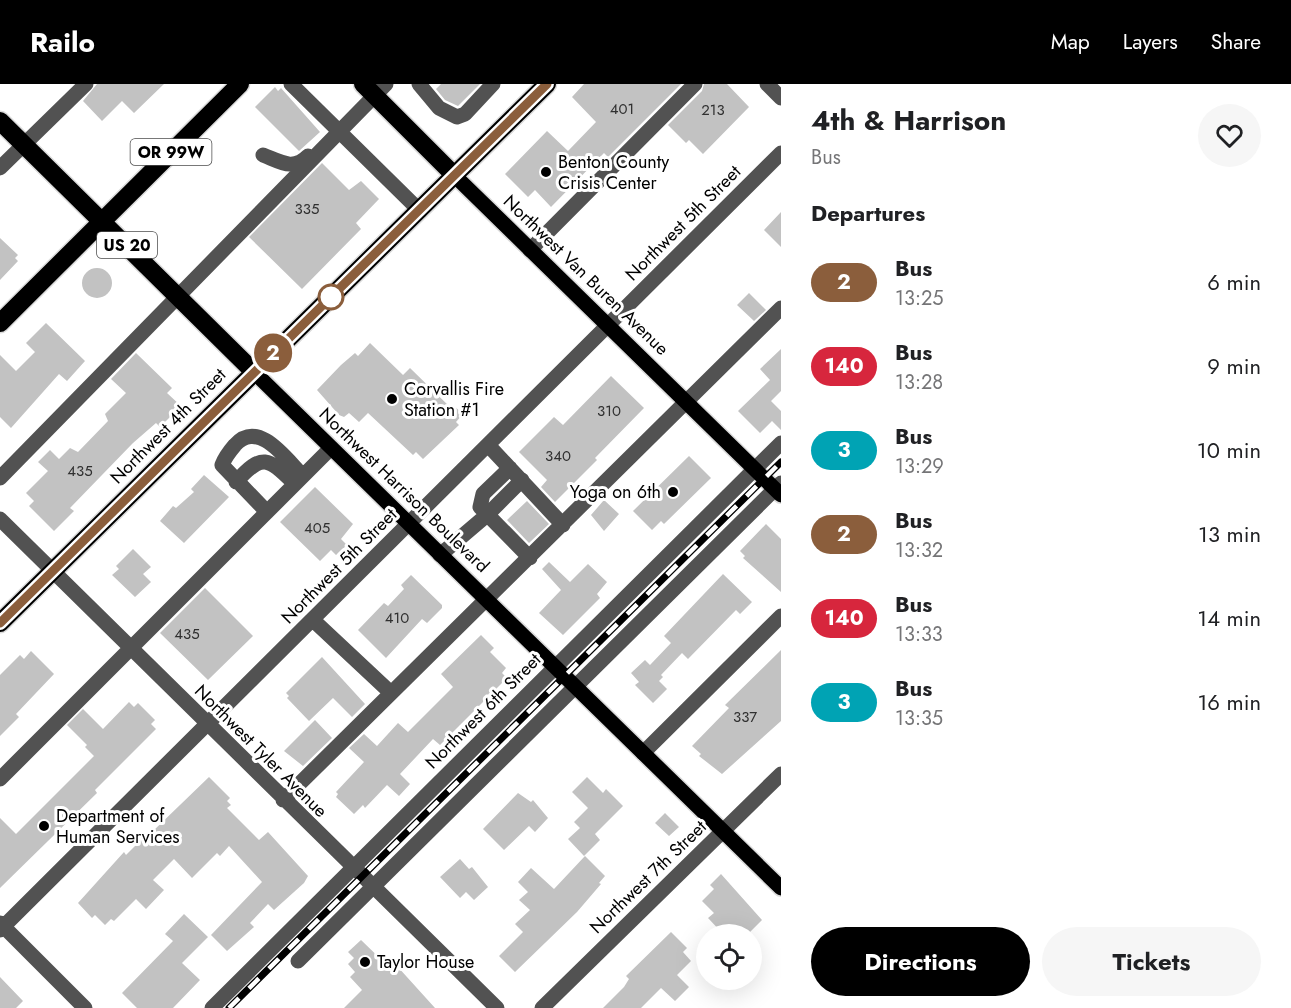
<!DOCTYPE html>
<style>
body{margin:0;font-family:Jost,sans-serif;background:#f6f6f6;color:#202124;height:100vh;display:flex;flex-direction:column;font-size:22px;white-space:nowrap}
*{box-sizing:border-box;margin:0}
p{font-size:20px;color:#757577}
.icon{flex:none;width:33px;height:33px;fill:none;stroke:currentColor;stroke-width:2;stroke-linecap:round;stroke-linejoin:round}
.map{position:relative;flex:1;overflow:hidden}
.drawer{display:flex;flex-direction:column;background:#fff;width:510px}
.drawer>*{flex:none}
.badge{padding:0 12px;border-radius:20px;font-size:21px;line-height:39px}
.tools{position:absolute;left:696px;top:840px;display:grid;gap:12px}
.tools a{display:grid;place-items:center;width:66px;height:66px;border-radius:50%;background:#fff;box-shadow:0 6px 24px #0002;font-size:30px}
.map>.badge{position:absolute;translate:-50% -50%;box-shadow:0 0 0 3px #fff}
h2{padding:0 30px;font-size:22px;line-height:54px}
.round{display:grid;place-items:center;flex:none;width:63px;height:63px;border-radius:32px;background:#f6f6f6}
.headline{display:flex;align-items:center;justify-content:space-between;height:102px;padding:0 30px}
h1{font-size:28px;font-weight:700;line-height:45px}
.cta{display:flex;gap:12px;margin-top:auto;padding:12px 30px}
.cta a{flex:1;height:69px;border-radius:36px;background:#000;color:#fff;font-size:24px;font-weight:700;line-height:69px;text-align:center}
.cta a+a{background:#f6f6f6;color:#202124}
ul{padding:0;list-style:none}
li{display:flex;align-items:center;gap:18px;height:84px;padding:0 30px}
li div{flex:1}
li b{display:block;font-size:22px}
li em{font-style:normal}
li .badge{min-width:66px;font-weight:700;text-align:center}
header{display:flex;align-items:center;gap:36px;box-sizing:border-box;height:84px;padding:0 30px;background:#000;color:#fff}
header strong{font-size:28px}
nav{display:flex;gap:33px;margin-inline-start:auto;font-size:21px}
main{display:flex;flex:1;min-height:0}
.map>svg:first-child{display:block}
.building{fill:#c2c2c2}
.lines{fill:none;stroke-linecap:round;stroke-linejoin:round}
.major-casing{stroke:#dbdbdb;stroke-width:18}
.highway-casing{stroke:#dbdbdb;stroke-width:21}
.minor{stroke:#525252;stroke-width:15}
.major{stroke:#000;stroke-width:15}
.highway{stroke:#000;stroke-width:18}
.rail-casing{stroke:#000;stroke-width:7}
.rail{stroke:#fff;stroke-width:4.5;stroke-dasharray:14;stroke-linecap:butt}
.line-casing{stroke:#fff;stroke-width:14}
.line{stroke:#8b5e3c;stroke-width:9}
.poi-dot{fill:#000;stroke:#fff;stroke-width:2}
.stop-dot{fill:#fff;stroke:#8b5e3c;stroke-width:3}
.labels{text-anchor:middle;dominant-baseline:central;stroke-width:6;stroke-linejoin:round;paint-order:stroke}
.number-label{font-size:15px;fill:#303030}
.shield{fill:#fff;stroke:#4c4c4c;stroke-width:1.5}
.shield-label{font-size:16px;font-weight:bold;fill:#000}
.poi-label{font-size:18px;fill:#000;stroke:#fff;text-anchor:start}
.street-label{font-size:18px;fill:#000;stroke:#fff}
</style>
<header>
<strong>Railo</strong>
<nav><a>Map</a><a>Layers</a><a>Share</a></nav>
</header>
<main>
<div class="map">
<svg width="781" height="924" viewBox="0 0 781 924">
<rect width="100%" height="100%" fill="#fff"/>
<path class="building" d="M97 0H164L134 29 122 17 102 37 83 17Z
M441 0H480L458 22 445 16 436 5Z
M584 0H681L608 73 604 69 551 123 535 106 528 113 505 90 547 47 568 67 596 38 572 13Z
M704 0H727L749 23 703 70 689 56 686 59 668 41 702 7Z
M275 3 278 7 281 4 320 48 299 67 255 23Z
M322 79 349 106 361 97 379 115 356 139 361 145 302 205 249 153Z
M781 128V163L764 146Z
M0 154 18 171 15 174 18 177 0 196Z
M82 199a15 15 0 1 1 30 0a15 15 0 1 1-30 0Z
M749 209 766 226 754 237 737 221Z
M46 239 85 277 67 297 59 290 11 344 0 333V271L16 287 35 268 26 259Z
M370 259 403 291 410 284 451 324 453 321 463 330 456 338 459 341 423 375 416 368 413 371 368 329 359 338 349 329 344 333 339 331 317 306 341 281 355 269 358 272Z
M781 265V307L771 317 781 327V346L772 337 760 349 738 327 770 296 760 285Z
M136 269 172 304 167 309 181 322 160 343 156 339 133 359 70 424 74 427 54 447 29 422 34 417 26 409 48 387 38 378 50 366 59 375 70 364 78 368 108 337 105 330 126 309 111 295Z
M611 292 644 324 595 374 597 376 555 418 541 403 547 396 519 368 554 333 563 341Z
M689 372 711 394 664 440 661 437 652 446 633 427Z
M204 391 229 413 184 459 160 437 173 422 176 424 194 408 191 405Z
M315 403 353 440 341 455 347 461 336 471 331 466 320 477 280 438Z
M604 416 619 430 604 447 591 431Z
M527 417 549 440 529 459 507 436Z
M766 440 781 455V508L743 474 745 472 740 467Z
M133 465 151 483 143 490 151 498 135 513 112 491 119 485 116 482Z
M549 478 570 498 588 480 607 498 597 510 600 514 563 551 539 529 561 506 542 485Z
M723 490 752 518 740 530 736 526 688 575 682 569 661 591 663 593 659 597 667 605 653 619 635 601 639 598 631 589 645 576 650 581 671 559 664 552Z
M411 491 442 521V524L427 539 422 535 386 574 358 546 384 519 388 522 404 505 401 501Z
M205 504 253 552 208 596 160 549Z
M481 551 494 564 490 568 506 584 502 589 507 594 440 661 433 655 400 690 410 700 399 712 387 701 365 724 363 721 354 730 336 713 338 710 336 708 364 678 349 664 364 650 377 662 398 639 408 648 453 603 441 590Z
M781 566V637L722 690 699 672 701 670 692 662 729 624 725 621Z
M31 567 54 590 16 630 19 633 0 652V591L20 571 24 575Z
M322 573 365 620 352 633 333 614 309 637 287 614 289 612 286 609Z
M129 618 134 623 138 619 155 636 151 640 156 645 95 706 97 709 0 804V734L16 750 94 672 85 663 87 661 67 641 83 625 103 645Z
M315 636 332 654 303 682 284 667Z
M209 693 230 714 227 717 231 721 227 724 259 756 268 748 308 792 304 799 274 826 268 820 250 839 254 843 227 867 211 851 262 798 229 762 220 772 217 769 192 794 174 775 153 796 164 806 146 825 136 815 114 837 111 835 105 841 95 831 92 834 78 819 124 768 126 771 150 747 152 748Z
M587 693 603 709 606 705 623 722 595 750 600 756 584 772 568 755 580 744 574 738 588 724 572 708Z
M518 709 531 718 533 716 548 734 535 748 529 742 504 766 483 745Z
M665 729 679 743 669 752 655 739Z
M585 772 605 792 599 799 601 800 577 828 515 888 499 872 523 848 515 840 530 826 519 816 528 808 518 798 531 784 554 805Z
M460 775 469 785 472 783 488 803 474 816 466 808 460 814 440 793Z
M721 790 762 836 748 850H723L708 834 714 829 702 817 714 805 710 801Z
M184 830 208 853 182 879 200 896 173 924H137L122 909 173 857 165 850Z
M671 848 687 864 683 868 691 877 677 891 689 903 675 917 661 904 641 924H603L624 903 629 895 626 892Z
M361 856 391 885 397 882 435 924H344L362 906 350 893 355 888 348 880 354 874 348 868Z
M0 893 23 917 16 924H0Z"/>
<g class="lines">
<defs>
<path id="major" d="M455 92 781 411
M253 287 781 804"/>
<path id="highway" d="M363 0 455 92
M0 37 253 287
M0 239 240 0
M0 539 547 0"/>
</defs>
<use href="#major" class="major-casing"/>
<use href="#highway" class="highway-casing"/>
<path class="minor" d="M291 0 420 127
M419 0 439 24 457 33 465 30 493 0
M767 0 781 14
M263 71C281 78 293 87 308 72
M0 84 86 0
M530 166 695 0
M488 361 563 441
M510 384 483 410 480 423 530 474
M0 394 386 0
M236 398C263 368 268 374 295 400
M267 428 222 381C225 373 229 368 235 361 259 335 286 375 303 392
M0 435 497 924
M440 471 487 431 522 396
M313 536 391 609
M643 669 781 532
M0 695 331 364
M283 716 781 224
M0 839 85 924
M0 846 781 69
M298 877 781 399
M212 924 781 359
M542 924 781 690"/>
<use href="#major" class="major"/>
<use href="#highway" class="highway"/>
<defs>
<path id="rail" d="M229 924 781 378"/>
</defs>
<use href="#rail" class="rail-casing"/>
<use href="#rail" class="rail"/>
</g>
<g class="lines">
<defs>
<path id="line" d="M0 539 547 0"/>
</defs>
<use href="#line" class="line-casing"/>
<use href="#line" class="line"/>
</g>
<g class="poi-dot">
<circle cx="546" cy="88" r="6"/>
<circle cx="392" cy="315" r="6"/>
<circle cx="673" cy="408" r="6"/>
<circle cx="44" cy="742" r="6"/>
<circle cx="365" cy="878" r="6"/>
</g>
<circle class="stop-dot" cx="331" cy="213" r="12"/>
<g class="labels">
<g class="number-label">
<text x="622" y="25">401</text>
<text x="713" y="26">213</text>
<text x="307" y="125">335</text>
<text x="609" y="327">310</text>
<text x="558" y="372">340</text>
<text x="80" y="387">435</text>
<text x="317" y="444">405</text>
<text x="397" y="534">410</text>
<text x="187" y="550">435</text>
<text x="745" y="633">337</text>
</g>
<g class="shield">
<rect x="130.5" y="55" width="81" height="26" rx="4.5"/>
<rect x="97" y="148" width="60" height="26" rx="4.5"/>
</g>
<g class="shield-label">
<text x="171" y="68">OR 99W</text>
<text x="127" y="161">US 20</text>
</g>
<g class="poi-label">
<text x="558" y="78">Benton County<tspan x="558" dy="21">Crisis Center</tspan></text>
<text x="404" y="305">Corvallis Fire<tspan x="404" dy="21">Station #1</tspan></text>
<text x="661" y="408" text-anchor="end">Yoga on 6th</text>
<text x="56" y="732">Department of<tspan x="56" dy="21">Human Services</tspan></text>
<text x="377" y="878">Taylor House</text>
</g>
<g class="street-label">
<text transform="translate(683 139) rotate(-45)">Northwest 5th Street</text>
<text transform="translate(586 191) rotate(44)">Northwest Van Buren Avenue</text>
<text transform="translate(168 342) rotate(-45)">Northwest 4th Street</text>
<text transform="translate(404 406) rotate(44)">Northwest Harrison Boulevard</text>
<text transform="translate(339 482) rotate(-45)">Northwest 5th Street</text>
<text transform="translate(483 627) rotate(-45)">Northwest 6th Street</text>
<text transform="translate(261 667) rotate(45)">Northwest Tyler Avenue</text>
<text transform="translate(648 793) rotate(-44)">Northwest 7th Street</text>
</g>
</g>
</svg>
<div class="tools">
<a><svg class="icon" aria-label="locate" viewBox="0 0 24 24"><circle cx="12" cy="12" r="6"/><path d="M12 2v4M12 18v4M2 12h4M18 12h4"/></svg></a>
</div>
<b class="badge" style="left:273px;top:269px;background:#8b5e3c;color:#fff">2</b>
</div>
<section class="drawer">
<div class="headline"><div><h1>4th &amp; Harrison</h1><p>Bus</p></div><a class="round"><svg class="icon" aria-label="heart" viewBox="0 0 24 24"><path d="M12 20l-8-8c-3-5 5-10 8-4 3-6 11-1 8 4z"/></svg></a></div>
<h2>Departures</h2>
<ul>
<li><span class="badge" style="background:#8b5e3c;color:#fff">2</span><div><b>Bus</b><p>13:25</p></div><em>6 min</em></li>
<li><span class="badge" style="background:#d7263d;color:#fff">140</span><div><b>Bus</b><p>13:28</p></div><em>9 min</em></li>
<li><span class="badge" style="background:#00a3b4;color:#fff">3</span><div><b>Bus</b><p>13:29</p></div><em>10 min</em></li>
<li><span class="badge" style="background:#8b5e3c;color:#fff">2</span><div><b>Bus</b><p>13:32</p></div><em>13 min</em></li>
<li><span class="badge" style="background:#d7263d;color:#fff">140</span><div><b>Bus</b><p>13:33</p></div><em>14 min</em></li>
<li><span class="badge" style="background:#00a3b4;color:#fff">3</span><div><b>Bus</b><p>13:35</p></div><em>16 min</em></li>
</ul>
<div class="cta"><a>Directions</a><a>Tickets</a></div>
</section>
</main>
